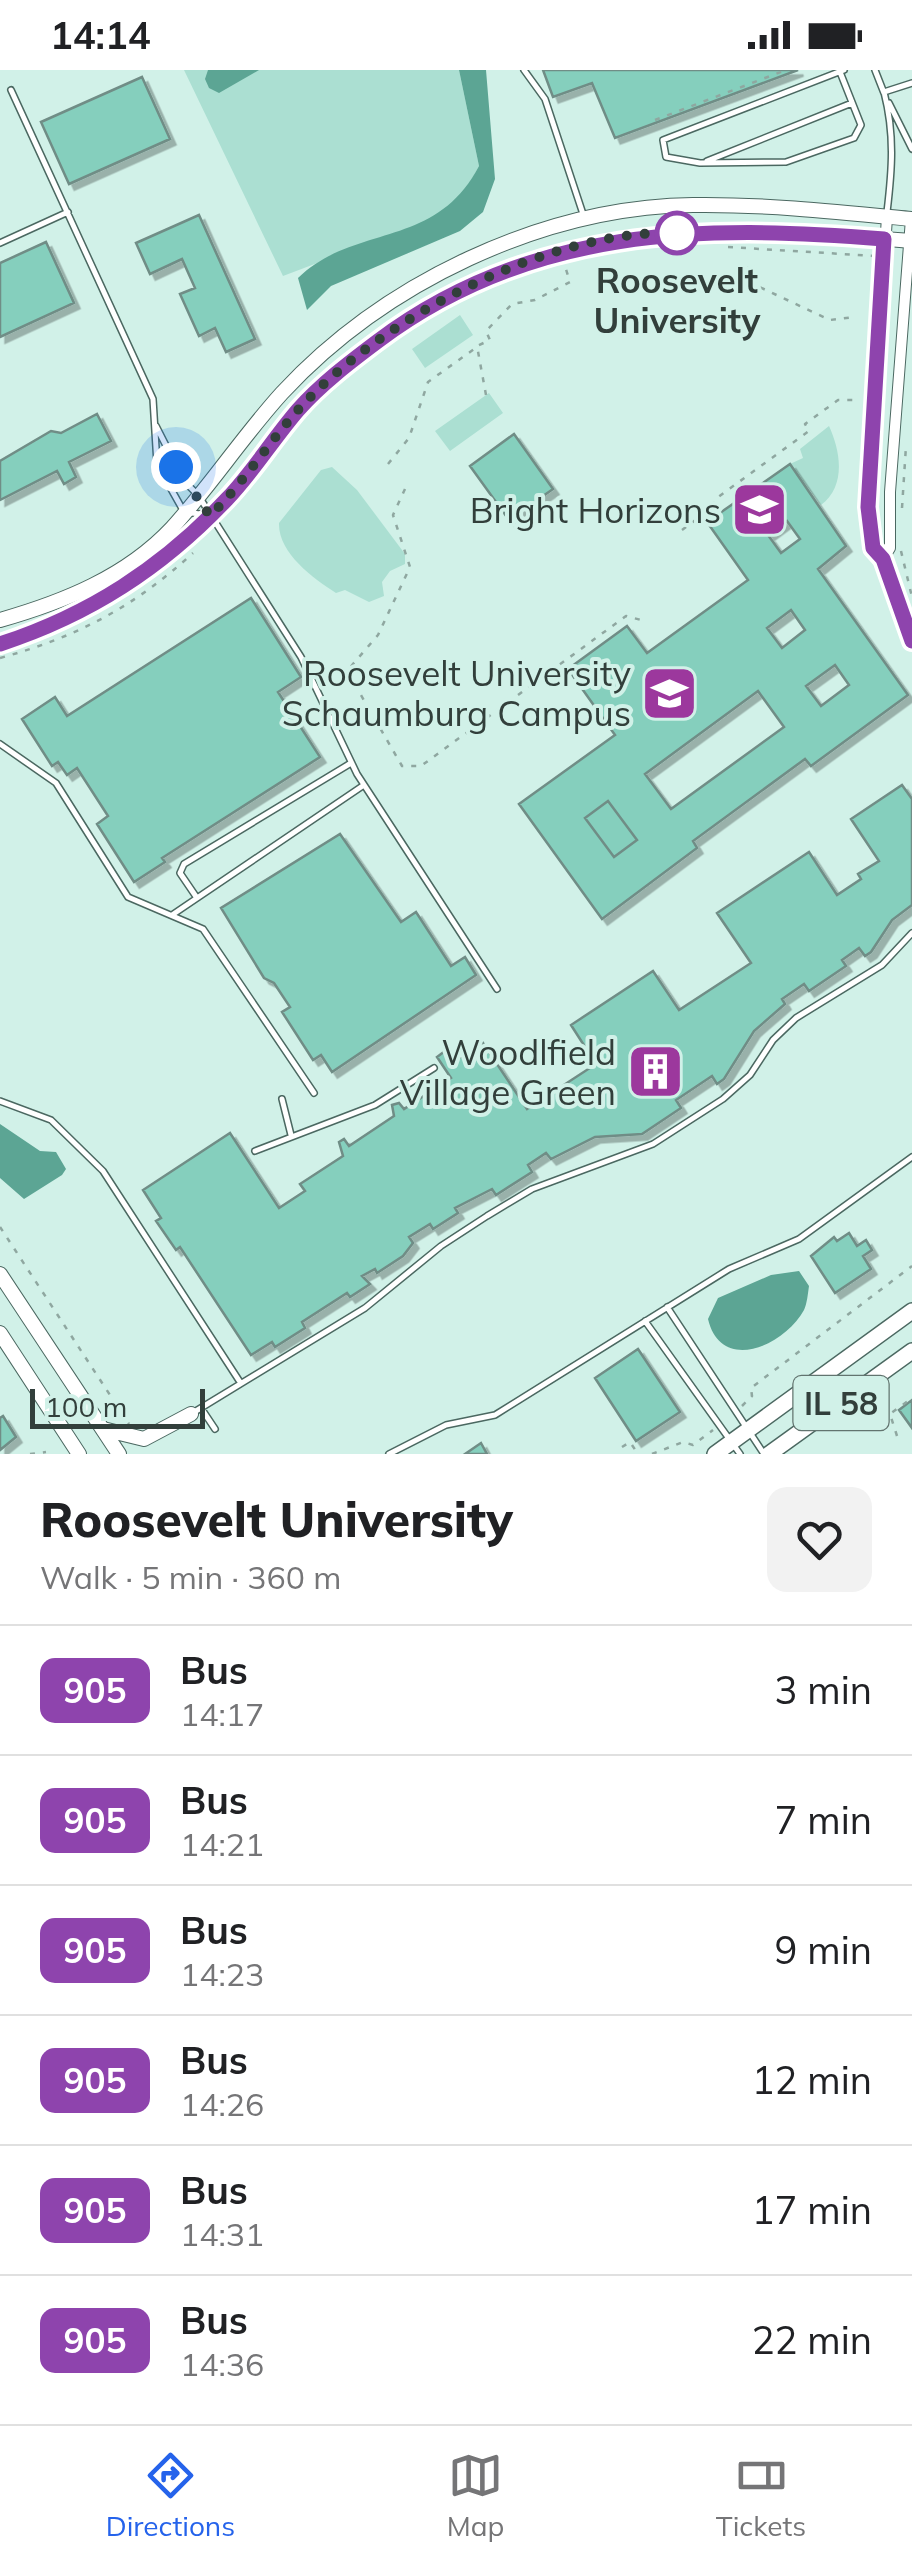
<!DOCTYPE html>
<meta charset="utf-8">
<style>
body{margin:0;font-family:Mulish,sans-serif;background:#f2f2f2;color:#202124;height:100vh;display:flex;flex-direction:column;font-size:38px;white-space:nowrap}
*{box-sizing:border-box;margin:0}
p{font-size:32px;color:#757577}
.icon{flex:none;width:55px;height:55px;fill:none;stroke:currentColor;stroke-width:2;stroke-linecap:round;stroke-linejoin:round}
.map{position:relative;height:1384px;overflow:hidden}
.side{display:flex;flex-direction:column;background:#fff;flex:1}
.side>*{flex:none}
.badge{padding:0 20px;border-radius:15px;font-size:35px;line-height:65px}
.scale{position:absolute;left:30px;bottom:25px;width:175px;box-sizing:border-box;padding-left:10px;border:5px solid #323f3b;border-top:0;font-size:28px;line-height:35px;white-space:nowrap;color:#323f3b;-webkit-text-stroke:8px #d1f1e8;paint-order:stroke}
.you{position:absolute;width:50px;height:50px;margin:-25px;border:8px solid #fff;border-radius:50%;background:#1a73e8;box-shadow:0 0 0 15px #1a73e833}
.map>.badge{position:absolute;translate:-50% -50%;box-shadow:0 0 0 5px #fff}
.round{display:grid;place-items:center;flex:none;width:105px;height:105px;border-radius:20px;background:#f2f2f2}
.head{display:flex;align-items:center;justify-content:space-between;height:170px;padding:0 40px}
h1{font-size:48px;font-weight:800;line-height:75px}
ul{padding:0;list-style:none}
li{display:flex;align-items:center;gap:30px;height:130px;padding:0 40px;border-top:2px solid #e0e0e0}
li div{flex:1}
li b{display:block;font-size:38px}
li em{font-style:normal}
li .badge{min-width:110px;font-weight:700;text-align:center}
.status{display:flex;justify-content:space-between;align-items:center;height:70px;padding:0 50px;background:#fff;direction:ltr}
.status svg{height:28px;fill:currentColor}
.menu{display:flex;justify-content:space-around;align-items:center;height:140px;border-top:2px solid #e0e0e0;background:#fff;font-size:28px;color:#757577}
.menu a{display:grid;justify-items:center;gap:5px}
.menu .active{color:#2563eb}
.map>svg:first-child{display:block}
.green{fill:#abdfd2}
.water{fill:#5ca594}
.building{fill:#85cfbd;stroke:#708d86;stroke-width:2.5;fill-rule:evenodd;filter:url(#shadow)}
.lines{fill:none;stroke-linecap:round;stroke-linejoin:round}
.lane-casing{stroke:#4b6861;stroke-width:8}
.street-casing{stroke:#4b6861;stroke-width:12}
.secondary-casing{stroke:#4b6861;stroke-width:16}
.primary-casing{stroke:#4b6861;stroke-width:18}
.path{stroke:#8fa7a0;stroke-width:2.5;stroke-dasharray:5 8;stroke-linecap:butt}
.lane{stroke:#fff;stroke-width:5}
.street{stroke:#fff;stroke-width:10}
.secondary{stroke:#fff;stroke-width:14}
.primary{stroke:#fff;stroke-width:15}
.line-casing{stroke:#fff;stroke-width:22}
.line{stroke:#8e44ad;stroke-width:15}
.walk{stroke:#323f3b;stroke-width:10;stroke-dasharray:0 18}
.stop-dot{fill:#fff;stroke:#8e44ad;stroke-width:5}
.labels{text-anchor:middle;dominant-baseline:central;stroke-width:8;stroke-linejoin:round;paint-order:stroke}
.shield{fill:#d1f1e8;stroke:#62746f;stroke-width:2.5}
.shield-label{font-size:32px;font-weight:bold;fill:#323f3b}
.stop-label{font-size:35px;font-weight:bold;fill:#323f3b;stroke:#d1f1e8}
.poi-label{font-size:35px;fill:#323f3b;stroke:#d1f1e8;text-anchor:end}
</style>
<div class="status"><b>14:14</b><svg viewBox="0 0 49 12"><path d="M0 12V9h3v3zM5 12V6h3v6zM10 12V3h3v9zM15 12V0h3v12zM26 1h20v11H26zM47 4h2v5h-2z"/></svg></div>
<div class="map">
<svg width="912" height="1384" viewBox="0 0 912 1384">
<defs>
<filter id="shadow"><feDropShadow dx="5.5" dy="5.5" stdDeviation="0" flood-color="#0004"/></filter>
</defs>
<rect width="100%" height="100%" fill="#d1f1e8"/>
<path class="green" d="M184 0H459L479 96 464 124 436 148 283 206Z
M460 245 473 265 425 298 412 279Z
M489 323 503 343 450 381 435 361Z
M829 356C841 382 846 416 821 435L790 394 803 388 800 379Z
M332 397 357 420 405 484V494L390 501 382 512 384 526 369 532 345 520 336 523C313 508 278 483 279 453L321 400Z"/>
<path class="water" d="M208 0H259L219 23 209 18 205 9Z
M459 0H486L495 109 483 142 460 161 331 216 307 240 298 208C355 153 435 180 479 96Z
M0 1054 40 1081 56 1082 66 1099 62 1105 24 1129 0 1108Z
M799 1201 809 1216C808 1223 807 1234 804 1240 784 1276 721 1304 708 1249L718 1228 771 1205Z"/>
<path class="building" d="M543 0H798L615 68 592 13 553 27Z
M142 7 170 69 69 114 41 52Z
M199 145 255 269 226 282 215 258 199 266 180 224 195 218 182 189 150 204 136 173Z
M46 172 74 233 0 267V193Z
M97 344 111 371 69 392 76 407 64 414 57 401 0 430V391L51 361 61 363Z
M514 364 553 419 509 450 470 396Z
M790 394 846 476 818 499 908 625 811 696 805 689 693 771 697 778 602 849 519 734 615 665 568 599 627 556 647 583 748 510 707 452ZM787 451 800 469 781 483 768 465ZM791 540 805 560 782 578 767 558ZM835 595 849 615 821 636 806 616ZM758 621 784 657 671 739 645 704ZM608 731 637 770 614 787 585 748Z
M251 528 301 607 278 622 320 687 162 788 165 792 134 812 97 754 108 746 77 698 67 705 58 692 52 696 22 649 55 627 67 646Z
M902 715 912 729V835L892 850 871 882 865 886 859 878 842 890 846 896 809 921 804 914 782 929 785 934 754 961 724 1009 717 1014 712 1006 676 1030 681 1038 642 1064 595 1067 551 1089 546 1083 528 1095 532 1102 496 1125 492 1119 455 1138 458 1143 433 1159 430 1154 409 1167 413 1173 403 1186 377 1203 375 1199 362 1206 370 1214 350 1227 347 1223 302 1252 305 1258 275 1277 272 1272 251 1285 180 1177 176 1180 156 1151 161 1148 143 1120 230 1063 279 1138 305 1121 300 1114 343 1086 339 1072 344 1069 349 1076 394 1046 392 1035 399 1033 404 1039 451 1008 437 987 445 981 453 992 483 973 527 1039 596 994 571 955 653 901 679 940 751 893 717 843 809 782 837 825 861 809 858 804 879 791 851 749Z
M608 731 637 770 614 787 585 748Z
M340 764 401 852 416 842 451 896 465 887 476 905 332 1002 321 985 313 990 282 942 290 937 274 913 264 908 221 838Z
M849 1163 857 1176 866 1170 872 1180 863 1186 871 1199 835 1223 811 1186 834 1167 837 1171Z
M638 1279 680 1342 636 1371 595 1308Z
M912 1330V1358L899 1340Z
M3 1346 16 1367 0 1380V1348Z
M481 1373 487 1384H465Z"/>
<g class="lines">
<defs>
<path id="lane" d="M524 0 545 29 584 147
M875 0 884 23
M840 2 861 55 854 68 786 92 700 93 666 87 663 70 844 0
M11 20 153 329 157 394 184 442 208 445
M884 22C895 65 892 100 887 142
M884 22 912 13
M889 33 912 79
M707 91 852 33
M0 173 68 142
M156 356 184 411 198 425 301 587 357 704 497 919
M0 674 56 713 128 827 203 859 314 1023
M197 828 180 803 184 794 351 693
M172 845 364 715
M282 1029 291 1065
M0 1031 51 1050 103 1101 240 1312
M255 1081 375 1035 434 998
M667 1237 764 1384
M645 1251 740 1384
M201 1338 215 1359
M191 1344 365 1238 441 1176 487 1146 532 1119 653 1074 723 1029 750 1005 773 970 796 948 882 895 912 863
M389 1384 446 1355 495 1345 729 1199 799 1169 912 1087"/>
<path id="street" d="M887 147 868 437 873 479 883 489 912 571
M883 489 890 478V422L911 149"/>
<path id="secondary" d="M0 550C63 532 126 507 172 458 211 415 243 366 282 323 384 213 542 137 693 135 765 134 840 142 912 149
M0 574C89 544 170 497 232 424 254 397 274 368 297 341 320 315 350 293 377 272 540 150 719 155 912 171
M0 1204 119 1384
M0 1263 79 1384
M103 1359 144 1369 191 1344"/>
<path id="primary" d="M715 1384 912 1241
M769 1384 912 1281"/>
</defs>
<use href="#lane" class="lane-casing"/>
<use href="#street" class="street-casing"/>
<use href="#secondary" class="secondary-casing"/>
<use href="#primary" class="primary-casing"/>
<path class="path" d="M655 50 786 0
M728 177 875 186
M747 197 753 214 830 250 854 247
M486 325 477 276 490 270 486 261 512 234 535 230 570 212 565 196
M388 394 409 368 428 312 477 277
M405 419 393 445 410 497 378 565 347 601 402 696H421L626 546 641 550
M902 438 906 376
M682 460 712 438 714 430 809 361 805 354 838 330H859
M901 481 912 527
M0 588C77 567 134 537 193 483
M0 1157 129 1354
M742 1336 752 1326 751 1318 912 1196
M897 1366 890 1344 912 1328
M622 1377 630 1372 638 1384
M30 1384 46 1382
M652 1384 683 1372 693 1375 713 1360"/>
<use href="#lane" class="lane"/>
<use href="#street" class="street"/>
<use href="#secondary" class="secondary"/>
<use href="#primary" class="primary"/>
</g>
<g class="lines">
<defs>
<path id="line" d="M0 574C89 545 162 498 227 429 253 402 273 369 298 340 321 314 350 292 378 271 530 157 702 154 884 169L868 437 873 478 883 489 912 571"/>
</defs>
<use href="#line" class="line-casing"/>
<use href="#line" class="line"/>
<path class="walk" d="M176 397 210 446C243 413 268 374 298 340 382 247 550 159 677 163"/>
</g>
<defs>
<symbol id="school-square" viewBox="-11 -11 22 22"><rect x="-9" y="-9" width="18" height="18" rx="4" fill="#9c389d" stroke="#d1f1e8"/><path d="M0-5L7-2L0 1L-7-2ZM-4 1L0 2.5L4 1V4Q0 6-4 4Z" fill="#fff"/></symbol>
<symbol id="university-square" viewBox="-11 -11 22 22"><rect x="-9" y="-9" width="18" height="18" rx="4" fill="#9c389d" stroke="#d1f1e8"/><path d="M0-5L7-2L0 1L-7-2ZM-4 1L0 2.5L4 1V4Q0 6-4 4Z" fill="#fff"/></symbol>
<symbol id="building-square" viewBox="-11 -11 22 22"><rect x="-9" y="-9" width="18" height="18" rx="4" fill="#9c389d" stroke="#d1f1e8"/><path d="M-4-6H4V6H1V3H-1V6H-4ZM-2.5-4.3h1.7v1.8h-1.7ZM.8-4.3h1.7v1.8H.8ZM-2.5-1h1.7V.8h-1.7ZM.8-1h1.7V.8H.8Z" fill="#fff"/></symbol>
</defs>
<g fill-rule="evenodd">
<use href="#school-square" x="728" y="408" width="63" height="63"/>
<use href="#university-square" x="638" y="592" width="63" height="63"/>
<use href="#building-square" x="624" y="970" width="63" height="63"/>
</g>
<circle class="stop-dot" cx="677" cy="163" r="20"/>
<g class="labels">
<rect class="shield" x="793.5" y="1306" width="95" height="54" rx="8"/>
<g class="shield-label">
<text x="841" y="1333">IL 58</text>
</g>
<g class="stop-label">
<text x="677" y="210">Roosevelt<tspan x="677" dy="40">University</tspan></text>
</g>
<g class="poi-label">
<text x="721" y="440">Bright Horizons</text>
<text x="631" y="603">Roosevelt University<tspan x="631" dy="40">Schaumburg Campus</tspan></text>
<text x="616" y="982">Woodlfield<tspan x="616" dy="40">Village Green</tspan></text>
</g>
</g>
</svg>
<div class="scale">100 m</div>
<div class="you" style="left:176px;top:397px"></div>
</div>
<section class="side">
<div class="head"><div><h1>Roosevelt University</h1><p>Walk · 5 min · 360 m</p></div><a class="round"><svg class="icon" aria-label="heart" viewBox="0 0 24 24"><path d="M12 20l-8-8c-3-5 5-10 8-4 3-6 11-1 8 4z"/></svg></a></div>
<ul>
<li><span class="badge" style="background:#8e44ad;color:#fff">905</span><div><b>Bus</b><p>14:17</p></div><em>3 min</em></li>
<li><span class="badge" style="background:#8e44ad;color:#fff">905</span><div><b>Bus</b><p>14:21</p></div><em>7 min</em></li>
<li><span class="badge" style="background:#8e44ad;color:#fff">905</span><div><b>Bus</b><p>14:23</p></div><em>9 min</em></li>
<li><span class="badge" style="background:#8e44ad;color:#fff">905</span><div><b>Bus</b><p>14:26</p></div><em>12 min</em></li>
<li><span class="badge" style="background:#8e44ad;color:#fff">905</span><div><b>Bus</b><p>14:31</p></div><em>17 min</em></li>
<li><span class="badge" style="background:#8e44ad;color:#fff">905</span><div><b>Bus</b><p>14:36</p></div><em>22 min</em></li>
</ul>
</section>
<nav class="menu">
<a class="active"><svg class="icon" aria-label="directions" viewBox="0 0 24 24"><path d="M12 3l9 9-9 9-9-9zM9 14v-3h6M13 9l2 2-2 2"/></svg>Directions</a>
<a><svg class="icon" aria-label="map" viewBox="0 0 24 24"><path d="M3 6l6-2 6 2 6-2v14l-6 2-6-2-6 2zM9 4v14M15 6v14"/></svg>Map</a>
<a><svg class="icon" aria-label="tickets" viewBox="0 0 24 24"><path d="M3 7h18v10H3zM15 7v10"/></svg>Tickets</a>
</nav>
